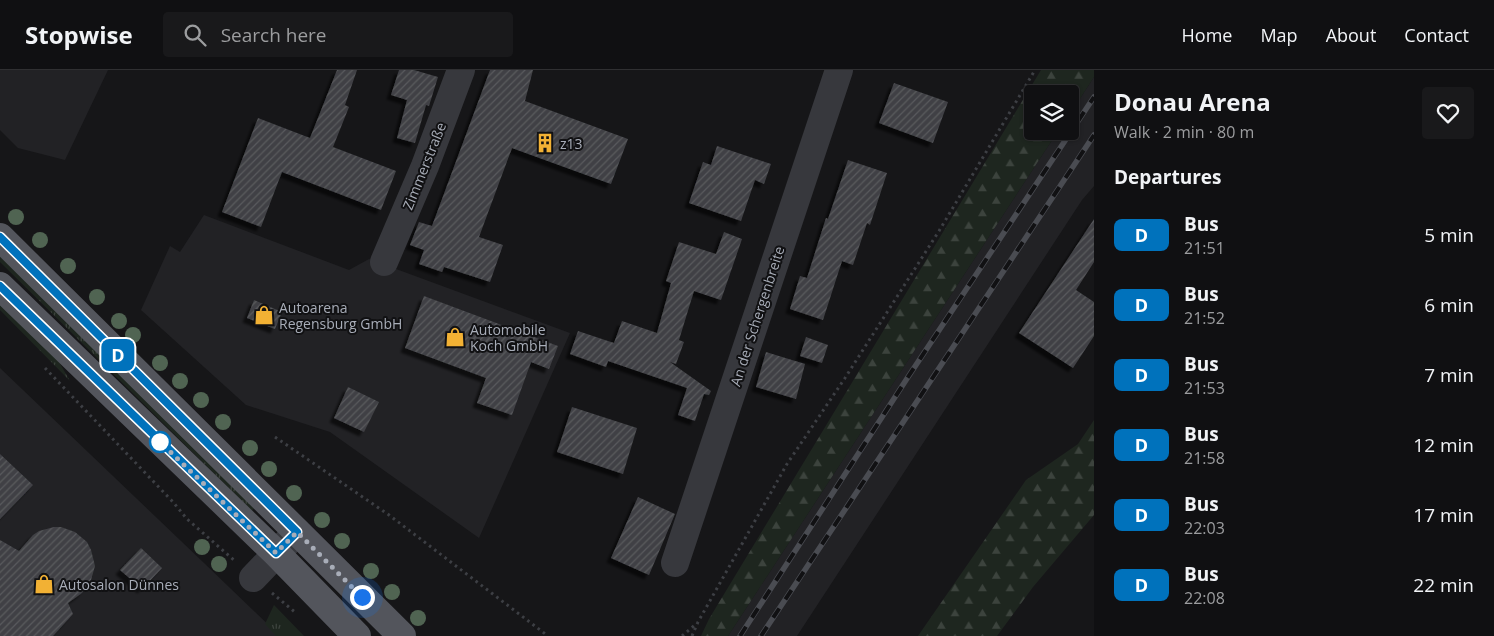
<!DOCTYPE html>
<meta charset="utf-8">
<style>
body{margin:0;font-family:"Open Sans",sans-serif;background:#19191b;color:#f1f3f6;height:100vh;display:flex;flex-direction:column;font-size:19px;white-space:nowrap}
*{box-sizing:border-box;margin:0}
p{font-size:16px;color:#9c9d9f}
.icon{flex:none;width:28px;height:28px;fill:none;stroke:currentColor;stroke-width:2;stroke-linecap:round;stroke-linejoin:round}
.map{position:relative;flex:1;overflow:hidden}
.panel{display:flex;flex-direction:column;background:#101012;width:400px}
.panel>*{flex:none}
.badge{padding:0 10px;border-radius:8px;font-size:18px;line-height:32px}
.buttons{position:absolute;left:1024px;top:15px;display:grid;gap:10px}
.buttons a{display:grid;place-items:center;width:55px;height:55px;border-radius:5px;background:#101012;box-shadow:0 1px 4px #0004,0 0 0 1px #303032;font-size:25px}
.you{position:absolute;width:25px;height:25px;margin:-12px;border:4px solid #fff;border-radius:50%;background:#1a73e8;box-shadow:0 0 0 8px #1a73e833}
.map>.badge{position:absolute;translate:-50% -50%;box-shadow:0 0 0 2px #fff}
h2{padding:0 20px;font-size:19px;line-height:45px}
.round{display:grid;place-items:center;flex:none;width:52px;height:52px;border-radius:5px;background:#19191b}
.summary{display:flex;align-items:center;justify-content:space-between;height:85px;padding:0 20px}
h1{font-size:24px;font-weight:700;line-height:38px}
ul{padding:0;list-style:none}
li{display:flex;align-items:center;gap:15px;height:70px;padding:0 20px}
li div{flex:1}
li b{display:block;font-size:19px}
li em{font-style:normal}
li .badge{min-width:55px;font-weight:700;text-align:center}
header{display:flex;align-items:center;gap:30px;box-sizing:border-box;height:70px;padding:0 25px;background:#101012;border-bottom:1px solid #303032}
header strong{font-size:24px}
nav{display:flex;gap:28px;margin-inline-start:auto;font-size:18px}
.search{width:350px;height:45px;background:#19191b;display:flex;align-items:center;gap:12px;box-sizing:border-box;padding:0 18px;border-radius:5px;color:#9c9d9f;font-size:19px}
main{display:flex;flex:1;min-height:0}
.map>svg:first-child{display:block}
.built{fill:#222225}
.grass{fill:url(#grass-tufts)}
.forest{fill:url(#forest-firs)}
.building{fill:url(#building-hatch);filter:url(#shadow)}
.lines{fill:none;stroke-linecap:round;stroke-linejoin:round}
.path{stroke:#3d3f44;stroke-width:3;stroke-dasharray:2.5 4;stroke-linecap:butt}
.minor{stroke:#37383d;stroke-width:28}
.major{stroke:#53555c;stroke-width:28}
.rail-casing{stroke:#4a4c52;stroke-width:5.5}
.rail{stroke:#111113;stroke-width:4;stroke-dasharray:11;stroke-linecap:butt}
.tree{fill:#506452}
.line-casing{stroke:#fff;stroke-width:11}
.line{stroke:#0072bc;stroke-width:8}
.walk{stroke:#a8adb8;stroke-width:5;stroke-dasharray:0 9}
.stop-dot{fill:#fff;stroke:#0072bc;stroke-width:2.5}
.labels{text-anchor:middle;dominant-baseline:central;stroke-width:4;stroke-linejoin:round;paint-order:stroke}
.poi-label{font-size:14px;fill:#a8adb8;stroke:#111113;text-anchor:start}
.street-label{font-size:14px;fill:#a8adb8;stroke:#111113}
</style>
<header>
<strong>Stopwise</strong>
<div class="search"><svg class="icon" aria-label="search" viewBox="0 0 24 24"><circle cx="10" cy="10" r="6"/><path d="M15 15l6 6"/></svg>Search here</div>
<nav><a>Home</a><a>Map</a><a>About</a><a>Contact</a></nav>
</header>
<main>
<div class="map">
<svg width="1094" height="566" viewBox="0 0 1094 566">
<defs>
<pattern id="grass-tufts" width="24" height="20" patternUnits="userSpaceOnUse" patternTransform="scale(1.25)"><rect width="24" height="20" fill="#1e261f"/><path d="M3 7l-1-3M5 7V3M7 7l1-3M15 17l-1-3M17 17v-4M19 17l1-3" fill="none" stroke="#3c433d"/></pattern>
<pattern id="forest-firs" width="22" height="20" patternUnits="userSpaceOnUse" patternTransform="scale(1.25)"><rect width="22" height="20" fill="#1e261f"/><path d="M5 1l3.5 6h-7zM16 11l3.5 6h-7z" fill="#3c433d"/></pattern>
<pattern id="building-hatch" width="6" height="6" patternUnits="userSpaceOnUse" patternTransform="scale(1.25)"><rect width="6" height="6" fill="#404145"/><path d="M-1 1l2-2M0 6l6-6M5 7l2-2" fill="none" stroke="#595a5e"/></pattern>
<filter id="shadow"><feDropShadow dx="-4.5" dy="4.5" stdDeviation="1" flood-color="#0009"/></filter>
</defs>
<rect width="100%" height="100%" fill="#161618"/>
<path class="built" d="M0 0H108L65 90 18 78 0 60Z
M1094 7V116L1082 130 797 566H728L1058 61H1070V44Z
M204 145 349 200 369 189 570 263 479 468 330 362 246 335 141 240 170 176 180 182Z
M0 298 204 493 280 566H0Z"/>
<path class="grass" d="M0 178 256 434 252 441 0 192Z
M0 224 55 285 70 311 0 240Z
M274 535 304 566H276L265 554Z"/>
<path class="forest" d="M1041 0H1094V7L1070 44V24H1032V61H1058L728 566H701L709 549Z
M1094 350V445L1033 517 997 566H918L1026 410 1078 374Z"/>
<path class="building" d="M337 0H357L345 35 349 37 333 77 396 101 381 140 282 102 261 157 222 142 258 48 310 68Z
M399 0H414L438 7 429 36 426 35 415 73 397 68 407 30 391 25Z
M490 0H533L525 31 628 69 611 114 512 78 479 167 503 175 490 212 444 197 442 202 419 194 424 180 410 175 419 152 432 156Z
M894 13 948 32 933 73 879 53Z
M717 76 771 94 764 114 755 110 741 151 689 133 703 92 711 95Z
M848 90 887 103 870 155 867 153 853 195 842 191 823 250 790 239 800 206 807 208 826 148 828 149Z
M1094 149V192L1076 220 1094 232V266L1073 298 1019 263Z
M724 162 742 169 721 230 694 221 679 270 684 272 676 294 670 292 711 321 709 325 704 324 695 351 678 345 687 318 608 291 606 297 570 284 578 261 614 273 622 251 657 263 671 213 666 211 679 172 716 184Z
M424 226 558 276 549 299 531 292 512 345 477 333 486 308 405 278Z
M254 230 282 242 275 259 247 248Z
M806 267 828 275 822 293 800 286Z
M766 282 805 294 796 329 756 317Z
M348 317 379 332 364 362 334 348Z
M572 337 637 358 623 404 557 382Z
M0 384 33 415 0 449Z
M638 427 675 444 649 505 611 488Z
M54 457H61L75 462 87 472 91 480 95 496 91 510 82 523 68 533 73 544 53 566H0V470L19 481 33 465 39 461Z
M141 478 162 498 142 519 120 500Z"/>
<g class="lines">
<path class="path" d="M45 298 173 432 187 449 235 491
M275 367 389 445 548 566
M272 523 296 543
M682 566 696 554
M692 566 698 552 787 394 845 308 939 161 1035 0"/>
<path class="minor" d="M384 192 425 96 461 0
M675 493 839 0
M253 508 297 462"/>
<path class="major" d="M0 167 402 566
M0 216 276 483 357 566"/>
<defs>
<path id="rail" d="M740 566 908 307 1094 27
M761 566 1094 65"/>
</defs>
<use href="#rail" class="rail-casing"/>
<use href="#rail" class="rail"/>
</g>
<g class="tree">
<circle cx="16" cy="147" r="8"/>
<circle cx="40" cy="170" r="8"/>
<circle cx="68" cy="196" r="8"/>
<circle cx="97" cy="227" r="8"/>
<circle cx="119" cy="251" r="8"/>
<circle cx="133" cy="265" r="8"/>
<circle cx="160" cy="293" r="8"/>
<circle cx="180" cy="311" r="8"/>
<circle cx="201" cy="330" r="8"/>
<circle cx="223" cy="352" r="8"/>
<circle cx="250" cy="378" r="8"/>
<circle cx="269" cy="399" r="8"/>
<circle cx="294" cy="423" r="8"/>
<circle cx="322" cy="450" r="8"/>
<circle cx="342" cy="471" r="8"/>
<circle cx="202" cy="477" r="8"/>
<circle cx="219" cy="494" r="8"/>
<circle cx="371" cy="501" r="8"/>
<circle cx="392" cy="522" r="8"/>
<circle cx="418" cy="548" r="8"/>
</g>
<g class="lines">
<defs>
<path id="line" d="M0 167 297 462 276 483 0 216"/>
</defs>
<use href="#line" class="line-casing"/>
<use href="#line" class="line"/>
<path class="walk" d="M160 372 159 371 276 483 297 462 362 527"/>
</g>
<defs>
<symbol id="building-bare" viewBox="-9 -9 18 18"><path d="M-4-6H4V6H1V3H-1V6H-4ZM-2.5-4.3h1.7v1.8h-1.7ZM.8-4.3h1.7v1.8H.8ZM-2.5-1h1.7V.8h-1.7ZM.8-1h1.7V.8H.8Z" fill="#f2b134" stroke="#111113" stroke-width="2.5" paint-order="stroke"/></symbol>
<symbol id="shop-bare" viewBox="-9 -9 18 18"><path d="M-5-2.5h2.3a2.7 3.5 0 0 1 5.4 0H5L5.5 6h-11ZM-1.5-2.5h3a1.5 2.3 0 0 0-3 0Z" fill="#f2b134" stroke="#111113" stroke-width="2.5" paint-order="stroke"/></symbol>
</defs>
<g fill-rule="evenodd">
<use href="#building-bare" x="531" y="59" width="28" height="28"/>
<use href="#shop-bare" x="250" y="231" width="28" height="28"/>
<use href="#shop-bare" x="441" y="253" width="28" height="28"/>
<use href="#shop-bare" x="30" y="500" width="28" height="28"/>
</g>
<circle class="stop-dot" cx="160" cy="372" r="10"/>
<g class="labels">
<g class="poi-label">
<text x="560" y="73">z13</text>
<text x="279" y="237">Autoarena<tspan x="279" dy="16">Regensburg GmbH</tspan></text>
<text x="470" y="259">Automobile<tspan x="470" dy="16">Koch GmbH</tspan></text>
<text x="59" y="514">Autosalon Dünnes</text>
</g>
<g class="street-label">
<text transform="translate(424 96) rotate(-68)">Zimmerstraße</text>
<text transform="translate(757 246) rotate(-72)">An der Schergenbreite</text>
</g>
</g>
</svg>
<div class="buttons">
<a><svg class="icon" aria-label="layers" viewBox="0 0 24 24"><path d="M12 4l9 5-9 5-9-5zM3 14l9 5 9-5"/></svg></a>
</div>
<div class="you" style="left:362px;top:527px"></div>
<b class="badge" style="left:118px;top:285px;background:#0072bc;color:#fff">D</b>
</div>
<section class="panel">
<div class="summary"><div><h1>Donau Arena</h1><p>Walk · 2 min · 80 m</p></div><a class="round"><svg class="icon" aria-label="heart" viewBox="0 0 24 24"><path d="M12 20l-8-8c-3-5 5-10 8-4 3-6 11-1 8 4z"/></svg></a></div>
<h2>Departures</h2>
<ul>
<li><span class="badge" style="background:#0072bc;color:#fff">D</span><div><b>Bus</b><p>21:51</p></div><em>5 min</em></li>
<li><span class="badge" style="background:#0072bc;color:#fff">D</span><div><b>Bus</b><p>21:52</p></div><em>6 min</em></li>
<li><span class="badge" style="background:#0072bc;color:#fff">D</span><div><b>Bus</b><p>21:53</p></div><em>7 min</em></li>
<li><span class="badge" style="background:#0072bc;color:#fff">D</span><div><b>Bus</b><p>21:58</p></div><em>12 min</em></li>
<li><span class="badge" style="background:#0072bc;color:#fff">D</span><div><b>Bus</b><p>22:03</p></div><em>17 min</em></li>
<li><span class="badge" style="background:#0072bc;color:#fff">D</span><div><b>Bus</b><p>22:08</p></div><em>22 min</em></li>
</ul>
</section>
</main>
